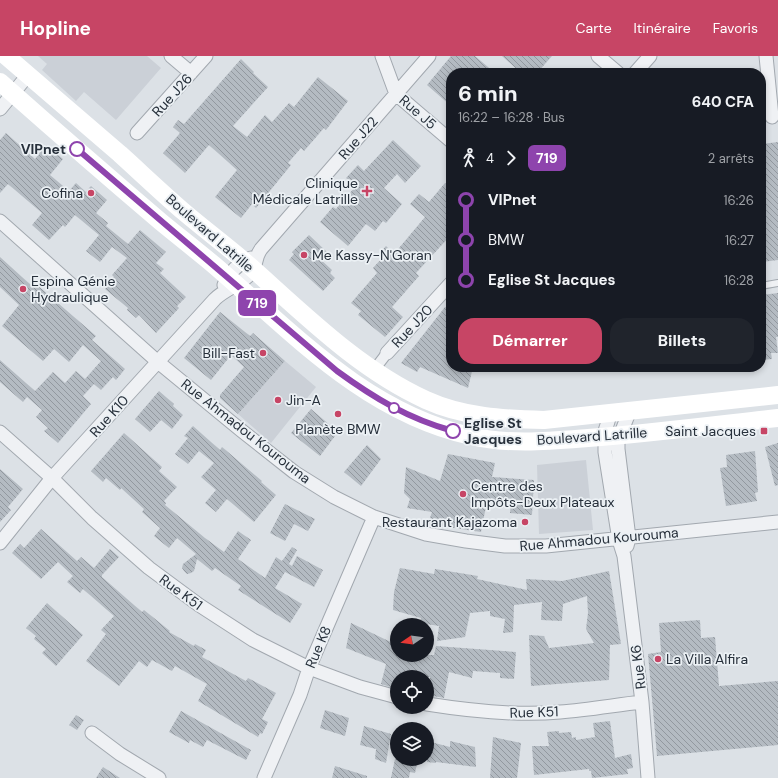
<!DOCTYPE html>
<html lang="fr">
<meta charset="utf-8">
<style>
body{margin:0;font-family:"DM Sans",sans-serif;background:#20242c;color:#f1f3f6;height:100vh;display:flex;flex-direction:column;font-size:15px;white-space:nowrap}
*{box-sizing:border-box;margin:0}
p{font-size:13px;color:#9ea1a6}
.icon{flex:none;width:22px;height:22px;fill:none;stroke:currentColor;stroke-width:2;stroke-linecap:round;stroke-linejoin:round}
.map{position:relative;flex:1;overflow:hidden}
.details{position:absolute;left:446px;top:12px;width:320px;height:304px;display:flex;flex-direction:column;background:#171b24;border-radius:16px;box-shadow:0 2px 6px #0003}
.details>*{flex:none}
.badge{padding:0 8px;border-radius:6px;font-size:14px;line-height:26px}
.needle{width:26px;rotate:257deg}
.controls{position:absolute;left:390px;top:562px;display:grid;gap:8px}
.controls a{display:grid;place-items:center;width:44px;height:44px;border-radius:50%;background:#171b24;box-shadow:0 2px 6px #0003;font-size:20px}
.map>.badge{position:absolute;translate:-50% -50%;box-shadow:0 0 0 2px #fff}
.legs{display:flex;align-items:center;gap:6px;height:44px;padding:0 12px;font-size:13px}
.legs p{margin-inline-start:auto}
.summary{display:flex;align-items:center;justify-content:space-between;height:68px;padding:0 12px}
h1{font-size:22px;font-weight:800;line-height:30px}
.cta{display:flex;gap:8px;margin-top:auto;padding:8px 12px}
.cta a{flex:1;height:46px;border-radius:16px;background:#c74565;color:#fff;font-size:16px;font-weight:800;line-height:46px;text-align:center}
.cta a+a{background:#20242c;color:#f1f3f6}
ul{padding:0 12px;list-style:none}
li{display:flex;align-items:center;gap:14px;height:40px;font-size:15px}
li i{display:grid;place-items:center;width:6px;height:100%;margin:0 5px;background:currentColor}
li i::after{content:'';width:10px;height:10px;margin:-5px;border:3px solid;border-radius:50%;background:#171b24}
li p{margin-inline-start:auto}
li:first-child i{background:linear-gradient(#0000 50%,currentColor 0)}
li:last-child i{background:linear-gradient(currentColor 50%,#0000 0)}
header{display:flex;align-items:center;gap:24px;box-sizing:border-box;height:56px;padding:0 20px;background:#c74565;color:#fff}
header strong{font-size:19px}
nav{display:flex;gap:22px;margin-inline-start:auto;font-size:14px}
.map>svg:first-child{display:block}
.built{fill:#cbd0d7}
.building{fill:url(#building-back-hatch)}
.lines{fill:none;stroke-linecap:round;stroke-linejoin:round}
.service-casing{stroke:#a2a8af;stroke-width:8}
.pedestrian-casing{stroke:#a2a8af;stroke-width:12}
.minor-casing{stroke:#a2a8af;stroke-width:15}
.service{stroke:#eff1f4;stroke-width:6}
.pedestrian{stroke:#eff1f4;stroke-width:10}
.minor{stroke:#eff1f4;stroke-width:13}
.secondary{stroke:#fff;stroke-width:18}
.line-1-casing{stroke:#fff;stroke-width:9}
.line-1{stroke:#8e44ad;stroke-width:6}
.stop-1-dot{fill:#fff;stroke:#8e44ad;stroke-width:2}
.poi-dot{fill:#c74565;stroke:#ebf0f4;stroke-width:1.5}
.labels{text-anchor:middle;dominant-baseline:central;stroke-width:3.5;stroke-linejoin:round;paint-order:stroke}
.street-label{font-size:14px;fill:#27303b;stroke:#ebf0f4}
.stop-label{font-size:14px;font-weight:bold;fill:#27303b;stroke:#ebf0f4;text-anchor:end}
.poi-label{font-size:14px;fill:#27303b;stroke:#ebf0f4;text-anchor:end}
</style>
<header>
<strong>Hopline</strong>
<nav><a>Carte</a><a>Itinéraire</a><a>Favoris</a></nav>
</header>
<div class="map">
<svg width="778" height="722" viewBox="0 0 778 722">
<defs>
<pattern id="building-back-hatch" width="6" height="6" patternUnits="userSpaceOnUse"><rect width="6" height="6" fill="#b4bbc2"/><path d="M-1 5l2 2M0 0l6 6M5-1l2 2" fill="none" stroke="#92989f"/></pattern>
</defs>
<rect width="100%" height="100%" fill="#dce1e6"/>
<path class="built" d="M38 0H147L161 12 116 64 84 36 76 45 42 14 47 8Z
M285 305 316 331 271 387 238 358Z
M586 404 593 474 539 478 537 409Z"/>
<path class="building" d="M451 0H475L495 17H451V50L427 29Z
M502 0H552L537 17H521Z
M241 3 254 16 253 17 268 31 233 70 247 81 265 59 272 66 289 47 294 51 318 21 348 45 326 74 324 72 304 95 301 92 288 107 291 109 256 152 252 148 241 162 215 141 237 114 209 89 185 117 163 97 180 77 173 71 178 64 184 68Z
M6 77 35 103 46 89 63 103 50 119 69 135 76 127 86 136 91 130 107 144 96 157 108 167 106 170 128 188 140 174 166 196 156 207 164 213 160 217 186 241 177 250 179 252 156 277 139 259 136 262 127 254 128 252 105 233 114 221 112 219 127 202 112 191 100 206 86 195 99 179 75 159 65 171 63 169 49 184 32 169 42 157 8 128 0 137V84Z
M393 84 421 110 405 127 397 118 384 132 402 148 386 167 383 165 375 175 366 168 348 190 320 166 333 151 336 153 356 130 346 122 358 109 364 115Z
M778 86V204L761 206V88Z
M445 127 451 133V179L416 217 419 220 392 251 403 261 385 281 358 259 361 255 351 247 377 217 373 212 383 201 379 198 386 190 394 198 425 161 410 148 419 138 429 146Z
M309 179 327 196 320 203 332 214 330 217 335 222 323 235 289 204 294 198 292 196Z
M0 201 33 231 36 228 96 280 92 284 125 313 116 324 113 321 101 334 94 328 83 340 91 348 58 387 44 375 48 372 36 361 42 354 27 341 23 346 0 326V304L35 335 53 316 65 327 76 315 85 323 101 305 83 289 69 306 54 293 43 305 2 270 19 249 0 231Z
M778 237V281H776L778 297H771L772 303 761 304V283L766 282 763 256 761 257V239Z
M445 251 451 253V311H473L468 332 420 311 417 316 401 307Z
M220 256 250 280 253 277 285 305 238 358 220 342V339L244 311 231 299 211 324 184 302Z
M159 335 174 348 173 350 183 359 172 373 161 364 150 376 135 363Z
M311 353 338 376 320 400 291 377Z
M193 370 220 394 222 391 262 425 261 426 276 439 254 466 227 443 216 456 205 447 216 434 201 421 214 407 199 395 188 408 175 398 188 382 184 380Z
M124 377 162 411 159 415 177 431 164 445 166 447 165 449 205 482 224 496 238 475 251 484 238 503 265 522 276 501 282 505 292 491 297 494 289 508 292 510 297 500 323 514 314 531 285 516 275 532 302 548 290 567 238 534 241 530 215 512 212 515 197 503 194 515 191 517 187 518 184 515 182 512 183 508 196 498 177 482 169 492 154 480 160 472 142 456 144 453 121 432 120 434 106 422 103 426 91 415Z
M778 387V429L775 430 765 391Z
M367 389 381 403 361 430 344 416Z
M755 395 758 436 755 437 757 445 726 450 720 412 727 411 726 399Z
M448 398 495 407 492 421 534 424 532 459 510 457 511 447 487 445 481 476 428 468 432 456 407 452 410 443 404 437 406 411 440 425Z
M0 413 23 433 8 451 11 454 0 466Z
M285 448 315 463 308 475 294 468 285 485 270 477Z
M41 473 77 505 81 501 94 512 110 493 119 501 102 519V521L142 556 144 554 170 575 169 576 194 590 195 588 206 594 202 601 246 625 248 622 276 637 262 663 268 666 262 678 260 677 258 681 198 645 207 628 175 610 172 615 152 604 147 611 139 605 119 630 86 605 106 578 101 574 114 560 83 533 80 537 67 526 73 520 58 506 41 523 12 497 20 488 24 492Z
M400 512 434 518 435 513 478 520 477 523 527 534 526 523 562 525 609 515 621 588 610 589 609 624 531 630 529 579 544 580 549 592 594 587 586 573 588 557 587 540 563 548 562 565 541 564 542 546 514 549 513 576 503 577 505 563 490 560V555L470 557 465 581 437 585 439 570 420 567 421 562 393 554 394 536Z
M47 547 83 579 56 610 42 597 46 593 34 583 36 580 26 572Z
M700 564 701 582 715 581 719 630 778 625V689L657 700 648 598 661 596 659 567Z
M351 567 397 589V599H434L436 590 516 596 514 623 500 622V617L473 615 472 622 449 616 444 642 428 639 430 621H397V633L381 628 386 608 346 592Z
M325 654 349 662 345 680 320 672Z
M181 655 251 694 246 704 207 684 203 691 190 684 189 687 169 676Z
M76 659 84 664 77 674 69 669Z
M610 665 615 702 631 698 633 712 627 713 628 718 592 722 591 715H589V713L534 719 532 690H549L547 676 559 675V677L571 676 572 682 576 681V684L595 681 593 667Z
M364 670 391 678 386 707 375 703 376 693 360 689Z
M493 681 521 687 517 722H490Z
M427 685 450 691V685L475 691 476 711 436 706V707L427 706Z
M395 703H418L415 717 410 716 409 722H391Z
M335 710 367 720V722H332Z
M103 711 120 722H96Z"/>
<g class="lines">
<defs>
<path id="service" d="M761 230 778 227"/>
<path id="pedestrian" d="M374 314 387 297"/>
<path id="minor" d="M171 0 191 17
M382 0 396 38 451 85
M598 0 618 17
M766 0 772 61
M635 17 650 0
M0 53 28 19
M137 77 206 0
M0 165 158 306 242 375 294 416 334 441 374 461 426 478 466 485 505 490H546L778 466
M224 229C229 217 239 206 251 202
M387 297 451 227
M611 356 605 375V396L619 484 624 500 642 646 648 722
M0 376 52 422 92 462 149 512 199 549 253 584 309 612 360 631 397 641
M0 487 52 422 215 243C226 232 244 228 253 214 257 207 255 201 261 193L429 0
M627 490 629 482 618 393V385L630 354
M427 648C471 655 516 660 560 656 588 654 615 649 642 646
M92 677 120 698 159 722
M264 722 300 639 309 612 374 461"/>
</defs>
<use href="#service" class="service-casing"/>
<use href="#pedestrian" class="pedestrian-casing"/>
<use href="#minor" class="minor-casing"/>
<use href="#service" class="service"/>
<use href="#pedestrian" class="pedestrian"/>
<use href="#minor" class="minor"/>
<path class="secondary" d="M6 0C44 33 82 65 120 98 141 117 162 137 184 156 204 173 224 188 244 205 301 255 356 312 426 344 463 361 504 363 544 364L778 339
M0 26C53 73 107 120 161 166 178 180 196 194 214 209 292 276 366 357 471 380 509 389 550 385 588 382 652 377 715 369 778 362"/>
</g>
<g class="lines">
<defs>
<path id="line-1" d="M77 93 337 315C374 342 409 363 453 375"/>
</defs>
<use href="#line-1" class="line-1-casing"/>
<use href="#line-1" class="line-1"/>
</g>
<g class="stop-1-dot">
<circle cx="77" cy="93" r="7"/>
<circle cx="394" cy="352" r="5"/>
<circle cx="453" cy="375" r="7"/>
</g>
<g class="poi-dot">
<path d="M365 129h4v4h4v4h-4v4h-4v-4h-4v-4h4z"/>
<circle cx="91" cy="137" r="4"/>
<circle cx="304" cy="199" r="4"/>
<circle cx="23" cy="233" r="4"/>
<circle cx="263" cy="297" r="4"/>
<circle cx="278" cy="344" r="4"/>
<circle cx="338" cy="358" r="4"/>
<rect x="760" y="371" width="8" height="8" rx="2"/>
<circle cx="463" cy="438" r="4"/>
<circle cx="525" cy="466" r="4"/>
<circle cx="658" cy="603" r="4"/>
</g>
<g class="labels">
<g class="street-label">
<text transform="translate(172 39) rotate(-48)">Rue J26</text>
<text transform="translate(418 56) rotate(41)">Rue J5</text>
<text transform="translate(358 82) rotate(-49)">Rue J22</text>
<text transform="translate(210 177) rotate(41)">Boulevard Latrille</text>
<text transform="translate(412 270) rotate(-47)">Rue J20</text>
<text transform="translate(109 360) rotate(-48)">Rue K10</text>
<text transform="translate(246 375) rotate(38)">Rue Ahmadou Kourouma</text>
<text transform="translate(592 380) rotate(-4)">Boulevard Latrille</text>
<text transform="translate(599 483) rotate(-5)">Rue Ahmadou Kourouma</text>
<text transform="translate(181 536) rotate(36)">Rue K51</text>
<text transform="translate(318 591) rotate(-67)">Rue K8</text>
<text transform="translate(638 611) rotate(-97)">Rue K6</text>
<text transform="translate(534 656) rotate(-2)">Rue K51</text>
</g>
<g class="stop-label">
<text x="66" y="93">VIPnet</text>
<text x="464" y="367" text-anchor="start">Eglise St<tspan x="464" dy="16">Jacques</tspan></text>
</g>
<g class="poi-label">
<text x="358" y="127">Clinique<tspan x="358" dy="16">Médicale Latrille</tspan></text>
<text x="83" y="137">Cofina</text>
<text x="312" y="199" text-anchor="start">Me Kassy-N'Goran</text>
<text x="31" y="225" text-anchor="start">Espina Génie<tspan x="31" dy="16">Hydraulique</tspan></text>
<text x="255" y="297">Bill-Fast</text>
<text x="286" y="344" text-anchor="start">Jin-A</text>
<text x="338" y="373" text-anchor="middle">Planète BMW</text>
<text x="756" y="375">Saint Jacques</text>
<text x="471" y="430" text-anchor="start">Centre des<tspan x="471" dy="16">Impôts-Deux Plateaux</tspan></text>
<text x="517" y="466">Restaurant Kajazoma</text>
<text x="666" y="603" text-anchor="start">La Villa Alfira</text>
</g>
</g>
</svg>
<div class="controls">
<a><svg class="needle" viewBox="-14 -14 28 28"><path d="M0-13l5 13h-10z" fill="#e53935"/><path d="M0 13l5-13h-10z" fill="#9ea1a6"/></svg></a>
<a><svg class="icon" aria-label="locate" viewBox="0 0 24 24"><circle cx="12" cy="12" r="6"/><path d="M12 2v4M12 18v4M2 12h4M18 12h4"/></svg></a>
<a><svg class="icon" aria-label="layers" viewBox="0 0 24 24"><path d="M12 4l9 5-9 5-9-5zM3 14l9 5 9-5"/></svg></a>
</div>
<b class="badge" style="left:257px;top:247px;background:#8e44ad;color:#fff">719</b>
<section class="details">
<div class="summary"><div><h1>6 min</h1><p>16:22 – 16:28 · Bus</p></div><b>640 CFA</b></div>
<div class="legs"><svg class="icon" aria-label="walk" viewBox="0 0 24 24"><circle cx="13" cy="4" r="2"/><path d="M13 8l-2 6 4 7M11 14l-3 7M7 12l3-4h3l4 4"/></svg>4<svg class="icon" aria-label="forward" viewBox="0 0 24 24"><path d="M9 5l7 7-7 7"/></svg><b class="badge" style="background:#8e44ad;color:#fff">719</b><p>2 arrêts</p></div>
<ul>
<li><i style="color:#8e44ad"></i><b>VIPnet</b><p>16:26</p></li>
<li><i style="color:#8e44ad"></i><span>BMW</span><p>16:27</p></li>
<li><i style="color:#8e44ad"></i><b>Eglise St Jacques</b><p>16:28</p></li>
</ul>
<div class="cta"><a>Démarrer</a><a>Billets</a></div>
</section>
</div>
